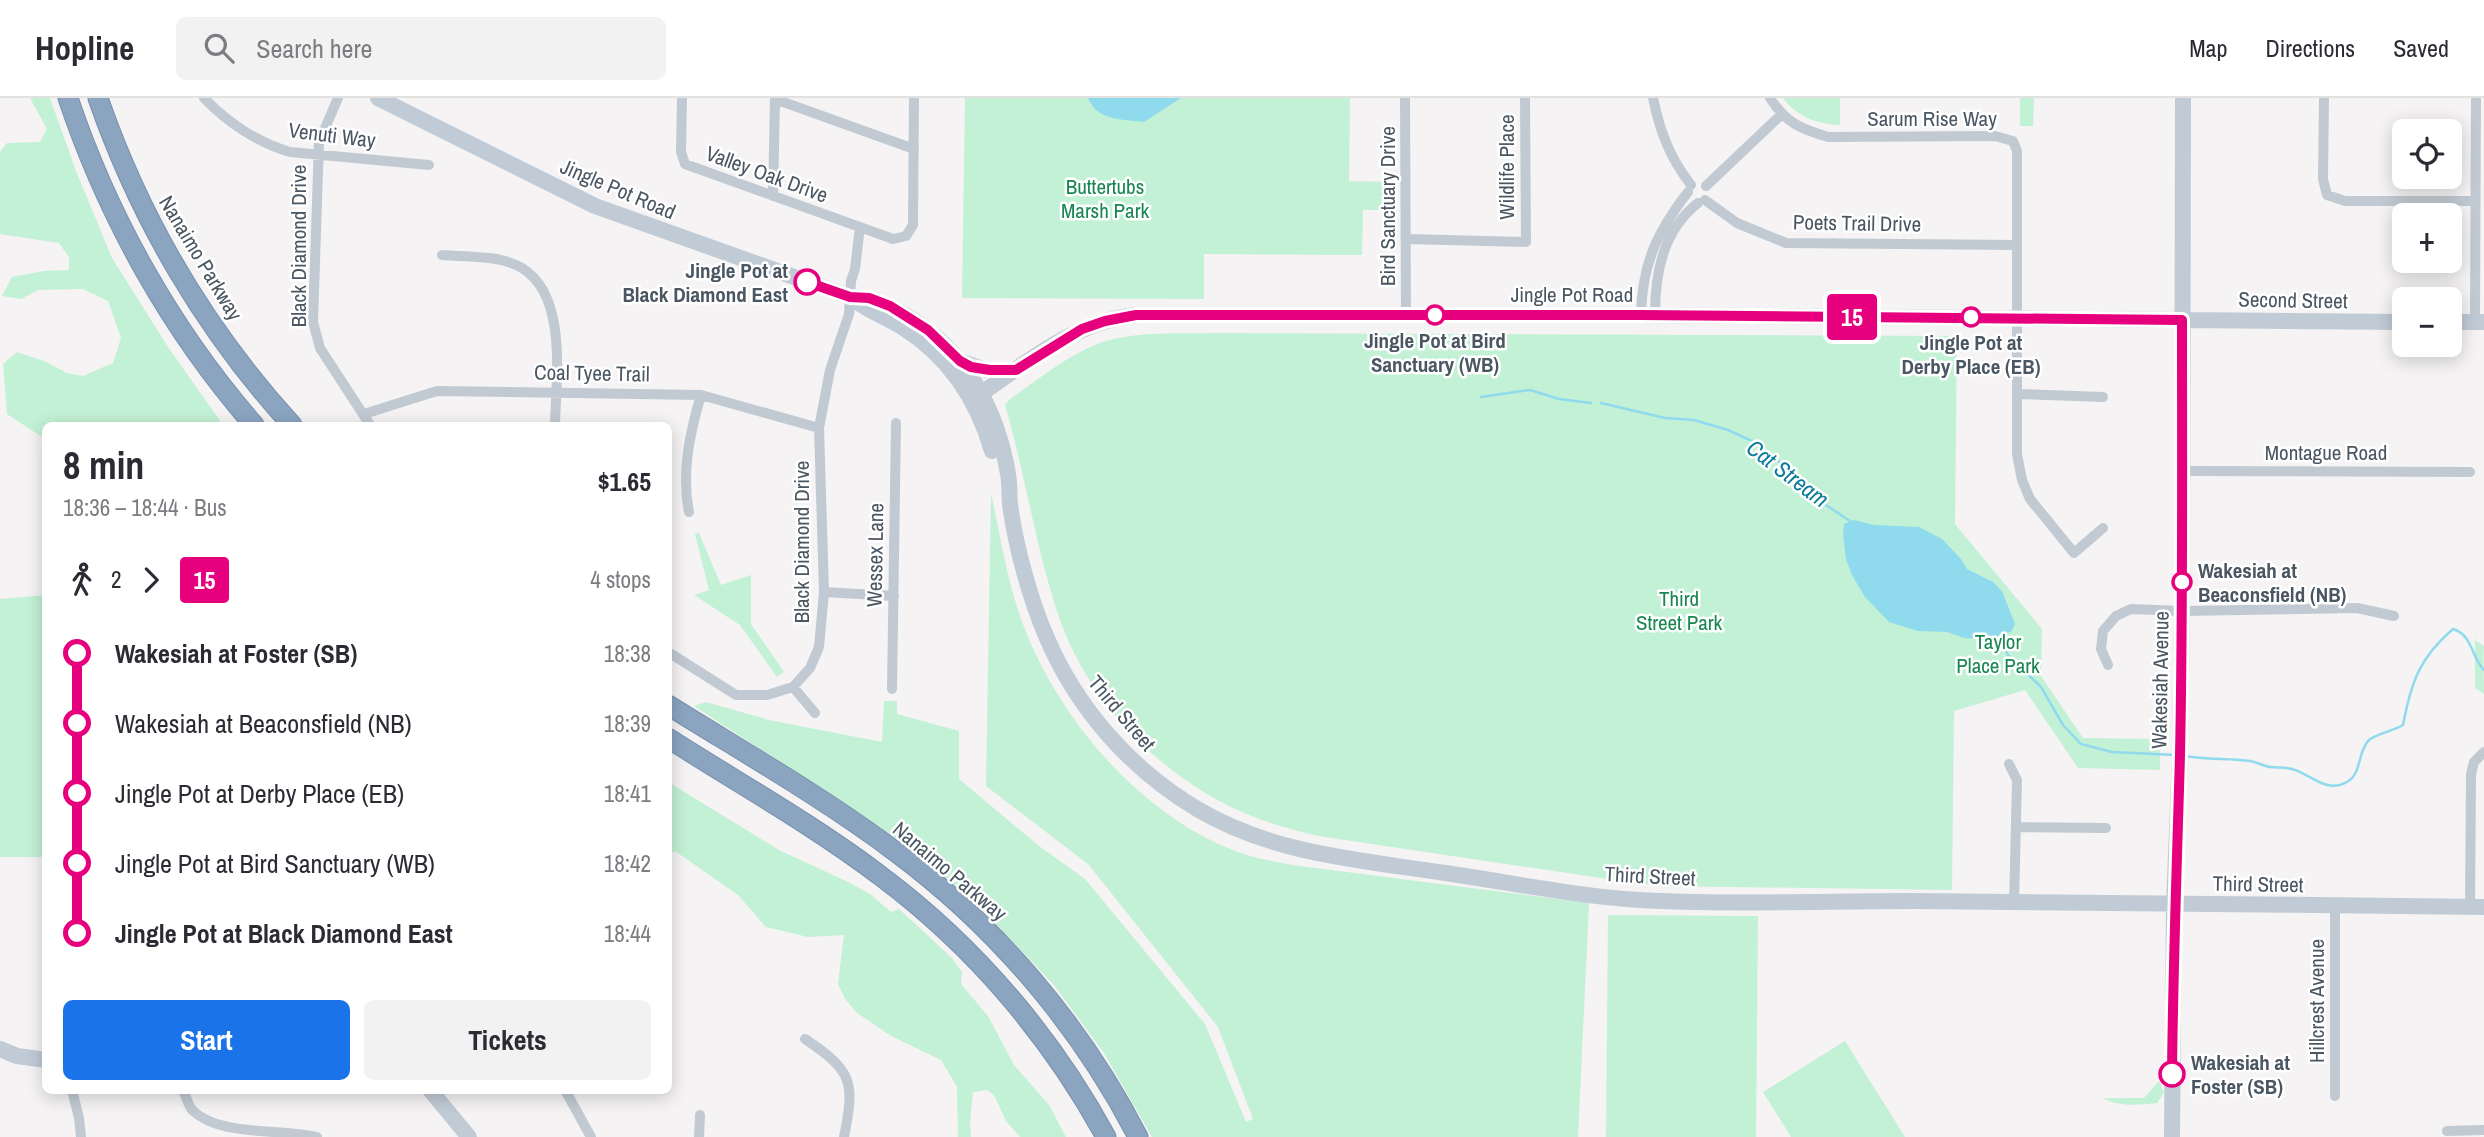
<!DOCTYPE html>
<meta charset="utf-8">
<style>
body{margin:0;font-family:"Archivo Narrow",sans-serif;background:#f2f2f3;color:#2b2b33;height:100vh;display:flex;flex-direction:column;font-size:26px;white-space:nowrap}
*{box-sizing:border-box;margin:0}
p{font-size:23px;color:#7c7c81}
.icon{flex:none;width:38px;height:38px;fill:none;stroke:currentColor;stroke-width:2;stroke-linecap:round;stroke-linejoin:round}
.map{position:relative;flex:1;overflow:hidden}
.drawer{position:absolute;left:42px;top:324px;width:630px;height:672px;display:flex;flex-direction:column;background:#fff;border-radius:10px;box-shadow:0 4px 18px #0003}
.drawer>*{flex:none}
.badge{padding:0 14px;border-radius:5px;font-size:24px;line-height:46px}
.buttons{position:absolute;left:2392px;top:21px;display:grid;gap:14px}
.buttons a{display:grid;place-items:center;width:70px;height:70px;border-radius:10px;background:#fff;box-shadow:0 4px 18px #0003;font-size:35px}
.map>.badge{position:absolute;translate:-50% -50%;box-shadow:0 0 0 4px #fff}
.legs{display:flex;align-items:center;gap:10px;height:77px;padding:0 21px;font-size:23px}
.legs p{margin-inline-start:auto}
.summary{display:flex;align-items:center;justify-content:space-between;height:119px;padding:0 21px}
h1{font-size:38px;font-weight:800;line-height:52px}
.action{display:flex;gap:14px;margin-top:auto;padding:14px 21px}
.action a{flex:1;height:80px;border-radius:10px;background:#1a73e8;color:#fff;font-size:28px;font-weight:800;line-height:80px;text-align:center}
.action a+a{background:#f2f2f3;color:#2b2b33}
ul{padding:0 21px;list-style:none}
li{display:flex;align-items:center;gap:24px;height:70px;font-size:26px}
li i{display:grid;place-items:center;width:10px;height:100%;margin:0 9px;background:currentColor}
li i::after{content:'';width:18px;height:18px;margin:-9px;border:5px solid;border-radius:50%;background:#fff}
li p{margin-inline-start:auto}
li:first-child i{background:linear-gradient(#0000 50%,currentColor 0)}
li:last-child i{background:linear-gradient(currentColor 50%,#0000 0)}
header{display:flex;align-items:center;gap:42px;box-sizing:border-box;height:98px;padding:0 35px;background:#fff;border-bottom:2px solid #e1e1e2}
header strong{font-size:33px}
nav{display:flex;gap:38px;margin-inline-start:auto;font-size:24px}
.search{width:490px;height:63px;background:#f2f2f3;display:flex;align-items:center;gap:18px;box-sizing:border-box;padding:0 24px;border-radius:10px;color:#7c7c81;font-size:26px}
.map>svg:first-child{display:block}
.green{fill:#c3f1d5}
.water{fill:#90daee}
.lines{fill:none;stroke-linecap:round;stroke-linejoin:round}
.stream{stroke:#90daee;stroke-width:2.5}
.highway-casing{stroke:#7690ad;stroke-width:21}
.street{stroke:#c1cad2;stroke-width:10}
.secondary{stroke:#c1cbd6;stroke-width:16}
.highway{stroke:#8ba5c1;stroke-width:19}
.line-1-casing{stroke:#fff;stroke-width:16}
.line-1{stroke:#e6007e;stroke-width:10}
.stop-1-dot{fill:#fff;stroke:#e6007e;stroke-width:3.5}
.labels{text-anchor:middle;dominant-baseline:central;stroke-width:5;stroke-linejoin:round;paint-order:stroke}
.street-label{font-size:21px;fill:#4a5661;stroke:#fff}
.park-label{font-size:21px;fill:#17864f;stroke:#fff}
.stop-label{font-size:21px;font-weight:bold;fill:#4a5661;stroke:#fff}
.water-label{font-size:23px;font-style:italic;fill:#0c7c9b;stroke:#fff}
</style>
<header>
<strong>Hopline</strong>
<div class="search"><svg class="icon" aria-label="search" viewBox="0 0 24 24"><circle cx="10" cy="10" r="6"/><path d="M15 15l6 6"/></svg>Search here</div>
<nav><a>Map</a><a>Directions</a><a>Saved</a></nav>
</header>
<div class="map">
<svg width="2484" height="1039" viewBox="0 0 2484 1039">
<rect width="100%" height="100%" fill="#f5f3f3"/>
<path class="green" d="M30 0H50L76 73 112 160 168 249 223 327H46L45 341 7 316 3 266 17 254 44 263 67 275 83 278 113 265 121 240 108 203 83 191 38 192 21 201 2 198 12 179 44 173 69 172V159L59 145 0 136V54L7 45 40 44 47 31Z
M965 0H1350L1349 83 1394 84V112H1363L1362 157 1204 156V201L962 200Z
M1783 0H1840V27C1817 26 1797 19 1783 0Z
M2020 0H2034L2033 28H2020Z
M1215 235 1957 238 1955 426 2042 531 2041 578 2083 640 2160 641V672L2078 670 2025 592 1954 613 1952 792 1661 788 1614 782 1318 738C1289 731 1260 723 1233 710 1153 671 1084 598 1057 513 1035 446 1025 375 1005 307L1009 302C1039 281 1071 254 1106 243 1140 233 1180 236 1215 235Z
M991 395C1001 441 1008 490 1026 534 1064 629 1150 727 1250 758 1264 762 1278 764 1292 767L1589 805 1578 1039H1152L1104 955 1054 887 973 802 908 748 694 608 706 604 769 622 882 644 884 603H897V616L959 633V681L1039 748 1085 781 1205 926 1246 1024 1253 1021 1218 929 1088 766 986 688Z
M699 435 721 487 751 477V526L784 574 777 579 740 527 694 497 709 492 695 436Z
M45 497V759H0V501Z
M2475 538 2476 543 2484 548C2483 565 2484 579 2484 596L2475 590Z
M668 684 779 752 846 783 870 796 891 814 899 811 952 860 962 874 961 886 988 918 1014 967 1049 1007 1066 1039H1020L1006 1023 994 997 987 992 973 994 970 1023 971 1039H958L957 989 941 962 891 938 857 915 845 901 838 886 844 837 808 839 766 829 738 797 675 753 669 756Z
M1608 817 1758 818 1756 1039H1606Z
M1845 943 1905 1039H1791L1763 994Z
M2159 983 2164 995 2157 1005C2141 1007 2117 1009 2103 1000H2144Z"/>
<path class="water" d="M1088 0H1181L1144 24C1122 21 1097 23 1088 0Z
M1854 422 1874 427 1919 429 1942 441 1961 461 1967 471 1993 484 2002 493 2015 526 2011 534 1978 541 1964 540 1947 534 1918 533 1889 524 1865 499 1852 477 1846 462 1843 436 1844 426Z"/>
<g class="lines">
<path class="stream" d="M1481 299 1530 292 1559 301 1591 305
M1601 305 1665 320 1694 322 1728 332 1754 344 1775 360 1823 405 1850 423
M1997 536 2008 557 2041 589 2063 627 2081 646 2112 654 2175 657
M2185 658C2206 662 2228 660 2250 663 2257 664 2263 668 2270 669 2278 670 2285 669 2292 671 2311 676 2326 696 2347 684 2362 676 2357 654 2369 642 2376 636 2393 633 2403 627 2411 585 2419 560 2453 531 2473 537 2471 559 2484 572"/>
<defs>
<path id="highway" d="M68 0C108 119 171 232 254 327
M98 0C140 121 206 233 292 327
M668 607C745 655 824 700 896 754 997 829 1081 928 1138 1039
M668 640C740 686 815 728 882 779 974 848 1051 938 1106 1039"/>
</defs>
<use href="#highway" class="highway-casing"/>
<path class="street" d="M204 0C227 24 258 45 290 54L429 67
M338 0 319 44 313 224 320 250 370 327
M682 0 681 54 685 66 893 141 906 138 913 127 914 0
M1405 0 1406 217
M1653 0C1660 34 1670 60 1691 87
M1770 0C1786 25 1801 31 1828 39L1995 38 2013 43 2017 53V356L2022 382 2030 401 2074 455 2103 430
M2324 0 2323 81 2327 97 2345 103H2475
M775 1 914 51
M1706 88 1781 17
M773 98 775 0
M1705 102 1737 125 1786 145 2017 147
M1407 141 1526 144 1525 0
M442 157C466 159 501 157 522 170 568 198 556 281 555 327
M1641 217C1642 166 1657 134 1688 94
M1655 217C1655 175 1663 132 1698 105
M2475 224 2476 0
M2019 296 2103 299
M364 316 437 293 701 297 819 330
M2182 373 2470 374
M689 414C681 375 690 334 701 297
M824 494 894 498
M668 554 736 597H767L793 589 810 570 819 549 824 494 819 330 830 272 849 216 851 183 855 171 860 129
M2108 567 2101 551 2103 533 2116 518 2131 511 2182 513 2357 510 2394 518
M793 589 815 615
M892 591 896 325
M2009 666 2017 682 2014 806
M2016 729 2106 730
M2335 808V998
M2470 809 2471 676 2474 664 2484 654
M805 941C853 973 855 984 844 1039
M72 992 79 1020 81 1039
M183 992C186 999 188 1006 192 1012 220 1039 278 1030 317 1039
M565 992 591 1039
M2447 1033 2484 1032
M699 1039 700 1017"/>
<path class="secondary" d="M378 0 595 108 850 199C866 212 884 218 902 229 948 258 977 301 992 353
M850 199C877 200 900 212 922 228 971 263 998 317 1008 376 1010 386 1009 396 1010 406 1015 446 1030 501 1046 538 1077 611 1131 672 1199 712 1274 756 1360 762 1445 775 1509 784 1574 798 1639 802 1730 807 1823 803 1914 803 2104 804 2294 807 2484 809
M2450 224H2484
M960 263 986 272H1016
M972 302C1023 267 1073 224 1136 217H1641L2404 224
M0 951 17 958 46 962
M430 992 469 1039
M2172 1039 2174 806 2180 658 2182 513 2183 0"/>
<use href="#highway" class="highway"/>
</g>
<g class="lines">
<defs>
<path id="line-1" d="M807 184 850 199 869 200 890 208 928 232 960 263 971 269 990 272H1016L1082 231 1105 223 1136 217H1641L2182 222C2182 367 2183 512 2180 657 2177 764 2173 870 2172 976"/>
</defs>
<use href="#line-1" class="line-1-casing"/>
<use href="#line-1" class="line-1"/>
</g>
<g class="stop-1-dot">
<circle cx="807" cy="184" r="12"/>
<circle cx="1435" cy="217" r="9"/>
<circle cx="1971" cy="219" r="9"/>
<circle cx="2182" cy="484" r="9"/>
<circle cx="2172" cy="976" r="12"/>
</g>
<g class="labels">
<g class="street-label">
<text x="1932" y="20">Sarum Rise Way</text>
<text transform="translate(332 37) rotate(7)">Venuti Way</text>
<text transform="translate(1506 69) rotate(-90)">Wildlife Place</text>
<text transform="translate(767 76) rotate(20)">Valley Oak Drive</text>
<text transform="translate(618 91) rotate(23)">Jingle Pot Road</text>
<text transform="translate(1387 108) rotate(-90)">Bird Sanctuary Drive</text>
<text transform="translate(1857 125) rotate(1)">Poets Trail Drive</text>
<text transform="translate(298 148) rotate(-90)">Black Diamond Drive</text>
<text transform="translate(201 160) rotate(59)">Nanaimo Parkway</text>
<text x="1572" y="196">Jingle Pot Road</text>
<text transform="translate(2293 202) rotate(1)">Second Street</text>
<text transform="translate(592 275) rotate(1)">Coal Tyee Trail</text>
<text x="2326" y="354">Montague Road</text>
<text transform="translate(801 444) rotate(-90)">Black Diamond Drive</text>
<text transform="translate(875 457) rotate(-89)">Wessex Lane</text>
<text transform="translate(2160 582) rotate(-89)">Wakesiah Avenue</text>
<text transform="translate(1122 615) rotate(50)">Third Street</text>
<text transform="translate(950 773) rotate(40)">Nanaimo Parkway</text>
<text transform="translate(1650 778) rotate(3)">Third Street</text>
<text transform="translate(2258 786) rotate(1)">Third Street</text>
<text transform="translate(2316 903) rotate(-90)">Hillcrest Avenue</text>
</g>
<g class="park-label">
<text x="1105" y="88">Buttertubs<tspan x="1105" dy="24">Marsh Park</tspan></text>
<text x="1679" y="500">Third<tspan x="1679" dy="24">Street Park</tspan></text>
<text x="1998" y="543">Taylor<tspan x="1998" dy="24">Place Park</tspan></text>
</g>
<g class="stop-label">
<text x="788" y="172" text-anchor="end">Jingle Pot at<tspan x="788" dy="24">Black Diamond East</tspan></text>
<text x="1435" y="242">Jingle Pot at Bird<tspan x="1435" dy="24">Sanctuary (WB)</tspan></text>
<text x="1971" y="244">Jingle Pot at<tspan x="1971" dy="24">Derby Place (EB)</tspan></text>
<text x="2198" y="472" text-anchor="start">Wakesiah at<tspan x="2198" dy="24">Beaconsfield (NB)</tspan></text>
<text x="2191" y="964" text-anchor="start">Wakesiah at<tspan x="2191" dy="24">Foster (SB)</tspan></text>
</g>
<g class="water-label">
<text transform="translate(1788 375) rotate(37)">Cat Stream</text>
</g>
</g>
</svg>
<div class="buttons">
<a><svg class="icon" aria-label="locate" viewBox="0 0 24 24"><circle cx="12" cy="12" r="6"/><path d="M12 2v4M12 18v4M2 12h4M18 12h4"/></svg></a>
<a>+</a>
<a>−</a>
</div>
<b class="badge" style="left:1852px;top:219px;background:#e6007e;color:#fff">15</b>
<section class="drawer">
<div class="summary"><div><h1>8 min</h1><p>18:36 – 18:44 · Bus</p></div><b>$1.65</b></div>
<div class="legs"><svg class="icon" aria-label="walk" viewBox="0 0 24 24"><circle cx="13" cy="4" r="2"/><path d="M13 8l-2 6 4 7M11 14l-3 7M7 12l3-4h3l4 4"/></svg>2<svg class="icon" aria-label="forward" viewBox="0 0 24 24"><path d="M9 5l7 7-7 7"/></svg><b class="badge" style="background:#e6007e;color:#fff">15</b><p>4 stops</p></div>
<ul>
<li><i style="color:#e6007e"></i><b>Wakesiah at Foster (SB)</b><p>18:38</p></li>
<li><i style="color:#e6007e"></i><span>Wakesiah at Beaconsfield (NB)</span><p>18:39</p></li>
<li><i style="color:#e6007e"></i><span>Jingle Pot at Derby Place (EB)</span><p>18:41</p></li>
<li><i style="color:#e6007e"></i><span>Jingle Pot at Bird Sanctuary (WB)</span><p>18:42</p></li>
<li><i style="color:#e6007e"></i><b>Jingle Pot at Black Diamond East</b><p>18:44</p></li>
</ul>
<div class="action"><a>Start</a><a>Tickets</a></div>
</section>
</div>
